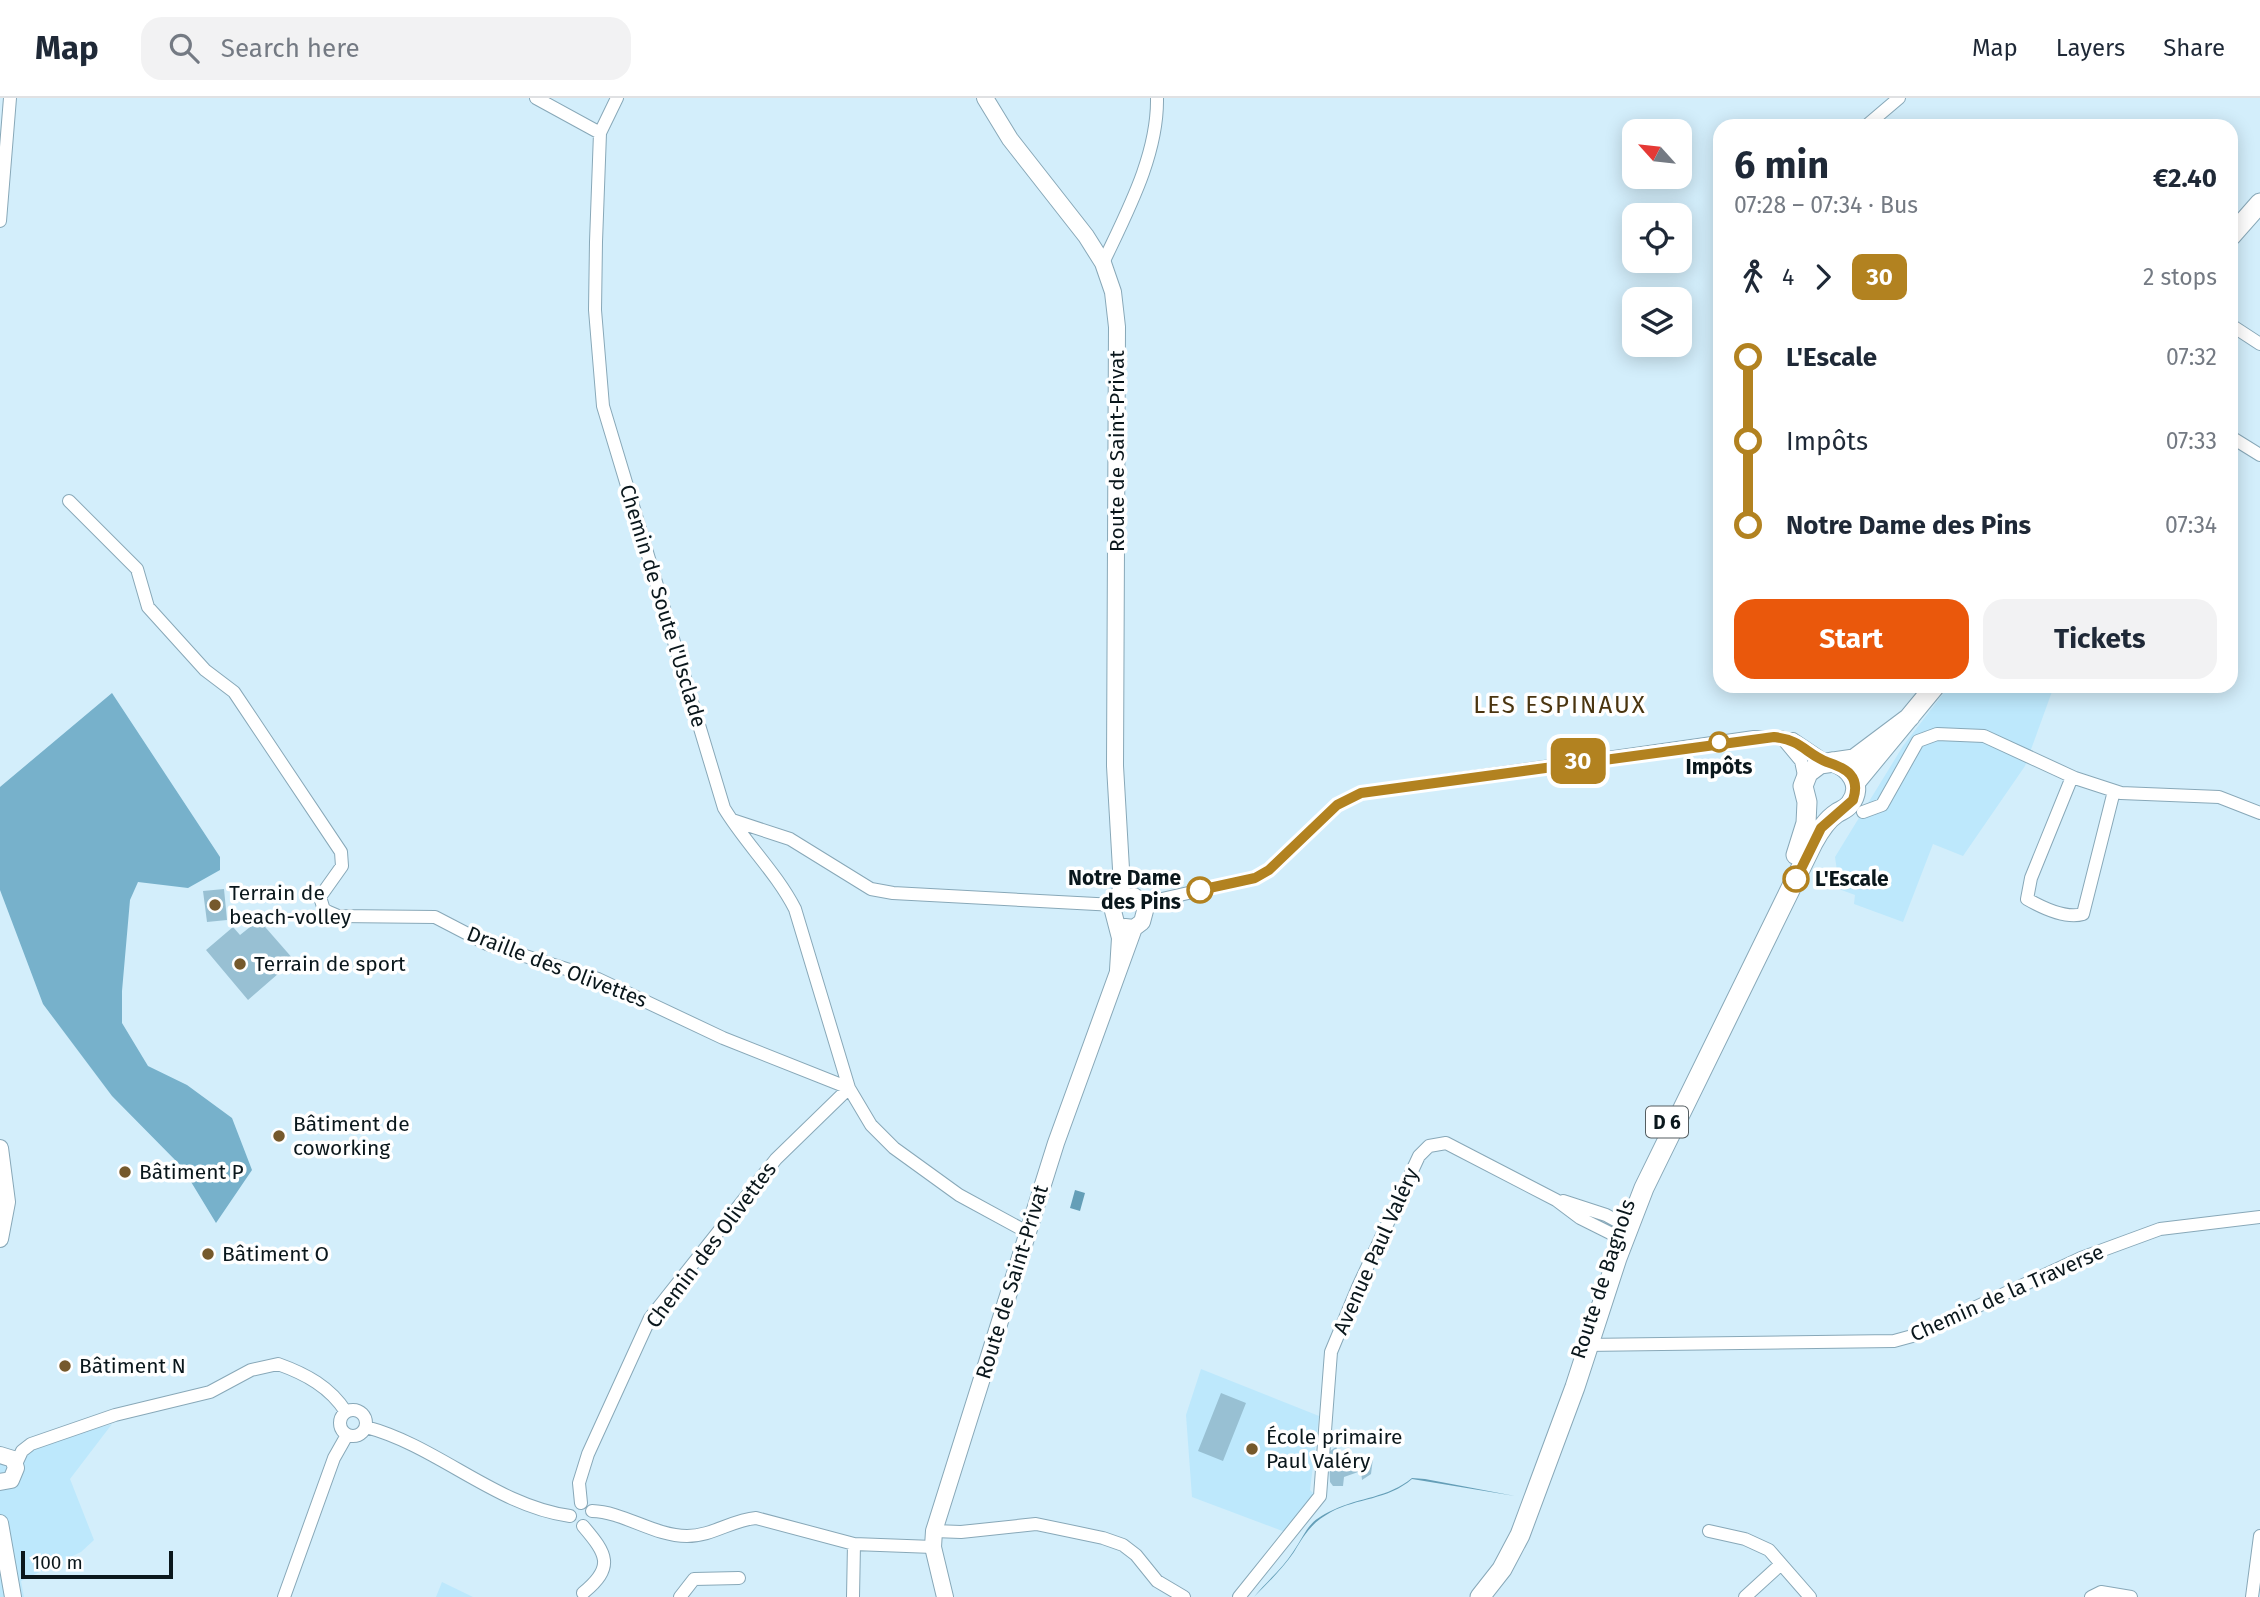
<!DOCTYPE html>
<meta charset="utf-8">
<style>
body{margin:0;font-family:"Fira Sans",sans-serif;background:#f2f2f3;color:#1f2937;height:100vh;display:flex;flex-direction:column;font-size:26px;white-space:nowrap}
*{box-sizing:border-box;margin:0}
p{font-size:23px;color:#747a83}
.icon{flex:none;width:38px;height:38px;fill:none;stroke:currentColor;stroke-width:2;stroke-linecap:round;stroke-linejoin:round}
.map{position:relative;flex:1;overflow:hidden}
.details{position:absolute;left:1713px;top:21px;width:525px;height:574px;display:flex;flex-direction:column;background:#fff;border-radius:21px;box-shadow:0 4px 18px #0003}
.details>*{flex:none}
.badge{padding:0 14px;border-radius:10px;font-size:24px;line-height:46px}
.needle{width:46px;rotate:297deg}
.tools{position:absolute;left:1622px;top:21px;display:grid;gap:14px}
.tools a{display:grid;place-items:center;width:70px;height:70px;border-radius:14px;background:#fff;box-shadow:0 4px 18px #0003;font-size:35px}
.scale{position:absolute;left:21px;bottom:18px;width:152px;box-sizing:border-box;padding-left:7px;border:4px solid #0a171c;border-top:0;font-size:19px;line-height:24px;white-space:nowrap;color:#0a171c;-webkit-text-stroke:5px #fff;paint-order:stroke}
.map>.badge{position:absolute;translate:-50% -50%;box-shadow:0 0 0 4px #fff}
.legs{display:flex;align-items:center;gap:10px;height:77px;padding:0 21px;font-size:23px}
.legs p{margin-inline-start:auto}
.head{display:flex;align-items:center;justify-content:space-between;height:119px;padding:0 21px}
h1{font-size:38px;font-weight:700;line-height:52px}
.action{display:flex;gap:14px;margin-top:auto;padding:14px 21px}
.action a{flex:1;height:80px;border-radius:21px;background:#ea580c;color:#fff;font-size:28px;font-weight:700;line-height:80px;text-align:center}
.action a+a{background:#f2f2f3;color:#1f2937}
ul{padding:0 21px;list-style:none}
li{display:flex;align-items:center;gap:24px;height:84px;font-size:26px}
li i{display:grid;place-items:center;width:10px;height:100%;margin:0 9px;background:currentColor}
li i::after{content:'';width:18px;height:18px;margin:-9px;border:5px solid;border-radius:50%;background:#fff}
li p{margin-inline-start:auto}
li:first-child i{background:linear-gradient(#0000 50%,currentColor 0)}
li:last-child i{background:linear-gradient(currentColor 50%,#0000 0)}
header{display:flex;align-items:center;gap:42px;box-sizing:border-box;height:98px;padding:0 35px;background:#fff;border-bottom:2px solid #e0e1e3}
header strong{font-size:33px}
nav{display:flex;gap:38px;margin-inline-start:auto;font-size:24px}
.search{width:490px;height:63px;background:#f2f2f3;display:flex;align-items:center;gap:18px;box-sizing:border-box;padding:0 24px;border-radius:21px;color:#747a83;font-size:26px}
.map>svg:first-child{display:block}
.built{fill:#bde8fc}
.green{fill:#98c0d3}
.forest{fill:#77b1cb}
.water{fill:#649eb7}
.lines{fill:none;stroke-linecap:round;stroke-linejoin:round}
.minor-casing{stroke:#88a8b8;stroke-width:14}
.tertiary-casing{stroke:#88a8b8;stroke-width:18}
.primary-casing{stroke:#88a8b8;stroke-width:21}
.minor{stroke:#fff;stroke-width:12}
.tertiary{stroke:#fff;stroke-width:16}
.primary{stroke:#fff;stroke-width:19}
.line-1-casing{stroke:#fff;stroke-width:16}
.line-1{stroke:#b28220;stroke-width:10}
.stop-1-dot{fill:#fff;stroke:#b28220;stroke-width:3.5}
.poi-dot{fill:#75592c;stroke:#fff;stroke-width:2.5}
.labels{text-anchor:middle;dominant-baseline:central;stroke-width:7;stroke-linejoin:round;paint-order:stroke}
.shield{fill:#fff;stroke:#545d60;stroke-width:2}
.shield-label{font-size:19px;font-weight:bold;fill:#0a171c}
.street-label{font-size:21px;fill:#0a171c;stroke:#fff}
.stop-label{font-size:21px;font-weight:bold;fill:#0a171c;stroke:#fff}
.poi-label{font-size:21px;fill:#0a171c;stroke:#fff;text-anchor:start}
.quarter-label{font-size:24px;letter-spacing:2px;fill:#4a3510;stroke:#fff}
</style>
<header>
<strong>Map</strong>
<div class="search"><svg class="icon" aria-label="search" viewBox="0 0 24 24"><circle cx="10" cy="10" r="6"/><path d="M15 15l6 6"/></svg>Search here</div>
<nav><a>Map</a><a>Layers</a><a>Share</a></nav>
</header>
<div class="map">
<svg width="2260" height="1499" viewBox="0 0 2260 1499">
<rect width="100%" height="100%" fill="#d3eefb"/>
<path class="built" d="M1949 588H2054L2025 668 1963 758 1933 746 1903 824 1854 806 1855 797 1836 790 1832 786 1837 773 1835 759 1903 648Z
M1201 1271 1319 1318 1310 1392 1314 1396 1285 1434 1192 1399 1186 1317Z
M112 1326 70 1381 94 1442 81 1454 21 1483 24 1499H0V1358Z
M442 1484 473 1499H436Z"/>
<path class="green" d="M224 791 227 822 207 824 203 793Z
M259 822 294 862 248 902 206 852 233 829 240 837Z
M1221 1295 1246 1305 1223 1363 1198 1353Z
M1337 1348 1336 1357 1365 1367 1369 1357 1373 1360 1371 1376 1362 1382 1361 1373 1344 1379 1343 1388H1333L1330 1384 1329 1354Z"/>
<path class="forest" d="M112 595 220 759V772L188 790 138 784 130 802 122 893V925L148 968 187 987 232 1020 252 1072 216 1125 182 1069 112 998 43 906 0 792V689Z"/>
<path class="water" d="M1075 1092 1085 1095 1080 1113 1070 1110Z
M1412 1380 1425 1381 1515 1398 1412 1381C1388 1402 1357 1400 1331 1414 1311 1425 1305 1436 1294 1454 1284 1469 1267 1486 1254 1499 1266 1484 1283 1470 1293 1454 1307 1434 1306 1424 1333 1412 1360 1399 1388 1400 1412 1380Z"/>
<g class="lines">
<defs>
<path id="minor" d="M536 0 600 35
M1866 28 1899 0
M0 123 10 0
M1103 165C1127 114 1158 57 1157 0
M2231 227 2260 246
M2231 339 2260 357
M69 403 137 471 148 509 205 572 234 594 341 754 342 768 320 799 324 812 338 818 435 819 487 846 598 881 723 940 849 990 871 1027 894 1050 959 1097 1027 1134
M1781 639 1801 663 1805 682
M2072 679 2031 780 2027 801C2041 809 2066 821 2083 816L2114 693
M1863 714 1882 707 1918 643 1937 636 1984 638 2075 680 2121 695 2219 699 2260 715
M732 722 790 741 871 791 893 795 1115 807
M1144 805 1255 780 1269 772 1337 707 1361 695 1754 639 1793 641 1827 664
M1563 1103 1606 1117 1628 1129
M1584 1247 1894 1243 1916 1237 2081 1160 2160 1131 2260 1119
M340 1325a13 13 0 1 1 26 0a13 13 0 1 1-26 0Z
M366 1329C438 1348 496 1408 570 1418
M16 1366 22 1353 31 1346 115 1317 210 1294 251 1272 278 1266C306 1276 330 1289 346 1314
M581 1405 579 1385 588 1356 650 1220 776 1061 849 990 795 811C776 774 745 745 724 710L603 308 595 212 596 144 600 35 617 0
M592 1413C624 1414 654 1438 687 1438 712 1438 732 1422 756 1420L854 1446 933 1449
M583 1428C607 1456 615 1469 583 1495
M934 1433 961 1434 1036 1426 1103 1440 1123 1447 1136 1457 1157 1483 1184 1499
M1709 1433 1745 1441 1769 1452 1810 1499
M284 1499 334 1360 347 1337
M680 1499 694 1481 739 1480
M853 1499 854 1446
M1239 1499 1320 1398 1331 1254 1358 1189 1419 1058 1429 1048 1446 1045 1556 1102 1580 1120 1624 1142
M1745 1499 1780 1467
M2091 1499 2101 1494 2131 1499
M2252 1499 2260 1438"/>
<path id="tertiary" d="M985 0 1010 41 1086 138 1103 165 1113 194 1117 229 1115 668 1122 788 1113 813 1120 840 1118 872
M1120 801 1134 798 1146 809 1142 824 1134 830 1125 829
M0 1050 7 1104 0 1141
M0 1357 13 1361 16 1370 11 1382 0 1384
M0 1425 13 1499
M945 1499 933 1449 934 1433 1056 1045 1134 830"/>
<path id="primary" d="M2231 138 2260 105
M1855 685 1935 588
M1796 757 1806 725 1807 704 1803 688 1808 675 1820 666 1854 661 1910 619
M1480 1499 1502 1471 1520 1437 1575 1289 1617 1160 1644 1090 1813 745C1819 734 1826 722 1837 715 1842 712 1846 711 1850 706 1864 688 1850 669 1832 664"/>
</defs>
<use href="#minor" class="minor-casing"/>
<use href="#tertiary" class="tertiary-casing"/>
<use href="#primary" class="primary-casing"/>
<use href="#minor" class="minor"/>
<use href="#tertiary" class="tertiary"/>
<use href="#primary" class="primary"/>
</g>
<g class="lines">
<defs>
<path id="line-1" d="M1200 792 1255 780 1269 772 1337 707 1361 695 1774 639C1802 642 1806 656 1827 664 1846 670 1861 678 1853 702L1821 730 1796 781"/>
</defs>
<use href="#line-1" class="line-1-casing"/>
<use href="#line-1" class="line-1"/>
</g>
<g class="stop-1-dot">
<circle cx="1719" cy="644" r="9"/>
<circle cx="1796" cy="781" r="12"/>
<circle cx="1200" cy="792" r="12"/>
</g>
<g class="poi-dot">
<circle cx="215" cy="807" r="7"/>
<circle cx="240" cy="866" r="7"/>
<circle cx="279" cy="1038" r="7"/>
<circle cx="125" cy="1074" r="7"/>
<circle cx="208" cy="1156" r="7"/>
<circle cx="65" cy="1268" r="7"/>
<circle cx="1252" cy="1351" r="7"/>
</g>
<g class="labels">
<rect class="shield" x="1646" y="1008.5" width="42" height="31" rx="5"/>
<g class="shield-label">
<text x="1667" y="1024">D 6</text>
</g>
<g class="street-label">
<text transform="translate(1117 353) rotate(-90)">Route de Saint-Privat</text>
<text transform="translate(663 508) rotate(73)">Chemin de Soute l'Usclade</text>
<text transform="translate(557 869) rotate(21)">Draille des Olivettes</text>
<text transform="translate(711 1147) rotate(-53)">Chemin des Olivettes</text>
<text transform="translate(1376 1153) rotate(-66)">Avenue Paul Valéry</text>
<text transform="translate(1603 1181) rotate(-72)">Route de Bagnols</text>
<text transform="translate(1012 1184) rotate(-73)">Route de Saint-Privat</text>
<text transform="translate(2007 1195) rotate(-24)">Chemin de la Traverse</text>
</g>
<g class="stop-label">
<text x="1719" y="669">Impôts</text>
<text x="1181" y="780" text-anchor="end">Notre Dame<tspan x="1181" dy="24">des Pins</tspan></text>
<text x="1815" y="781" text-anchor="start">L'Escale</text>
</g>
<g class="poi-label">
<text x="229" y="795">Terrain de<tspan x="229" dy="24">beach-volley</tspan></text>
<text x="254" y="866">Terrain de sport</text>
<text x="293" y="1026">Bâtiment de<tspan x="293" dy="24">coworking</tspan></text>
<text x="139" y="1074">Bâtiment P</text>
<text x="222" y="1156">Bâtiment O</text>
<text x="79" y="1268">Bâtiment N</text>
<text x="1266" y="1339">École primaire<tspan x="1266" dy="24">Paul Valéry</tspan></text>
</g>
<g class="quarter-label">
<text x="1560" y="607">LES ESPINAUX</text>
</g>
</g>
</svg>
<div class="tools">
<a><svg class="needle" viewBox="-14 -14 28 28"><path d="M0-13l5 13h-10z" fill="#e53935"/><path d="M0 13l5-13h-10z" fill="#747a83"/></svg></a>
<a><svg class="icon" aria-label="locate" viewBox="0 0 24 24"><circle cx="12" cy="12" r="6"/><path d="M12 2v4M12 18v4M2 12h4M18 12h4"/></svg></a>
<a><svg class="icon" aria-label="layers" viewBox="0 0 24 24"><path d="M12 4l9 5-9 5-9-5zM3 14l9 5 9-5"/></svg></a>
</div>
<div class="scale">100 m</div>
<b class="badge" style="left:1578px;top:663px;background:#b28220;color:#fff">30</b>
<section class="details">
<div class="head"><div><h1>6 min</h1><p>07:28 – 07:34 · Bus</p></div><b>€2.40</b></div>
<div class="legs"><svg class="icon" aria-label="walk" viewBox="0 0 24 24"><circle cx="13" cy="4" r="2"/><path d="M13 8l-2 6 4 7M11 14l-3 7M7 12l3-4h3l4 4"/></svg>4<svg class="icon" aria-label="forward" viewBox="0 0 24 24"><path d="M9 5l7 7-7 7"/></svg><b class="badge" style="background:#b28220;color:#fff">30</b><p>2 stops</p></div>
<ul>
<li><i style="color:#b28220"></i><b>L'Escale</b><p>07:32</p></li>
<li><i style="color:#b28220"></i><span>Impôts</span><p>07:33</p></li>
<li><i style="color:#b28220"></i><b>Notre Dame des Pins</b><p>07:34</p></li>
</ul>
<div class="action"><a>Start</a><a>Tickets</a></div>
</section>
</div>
